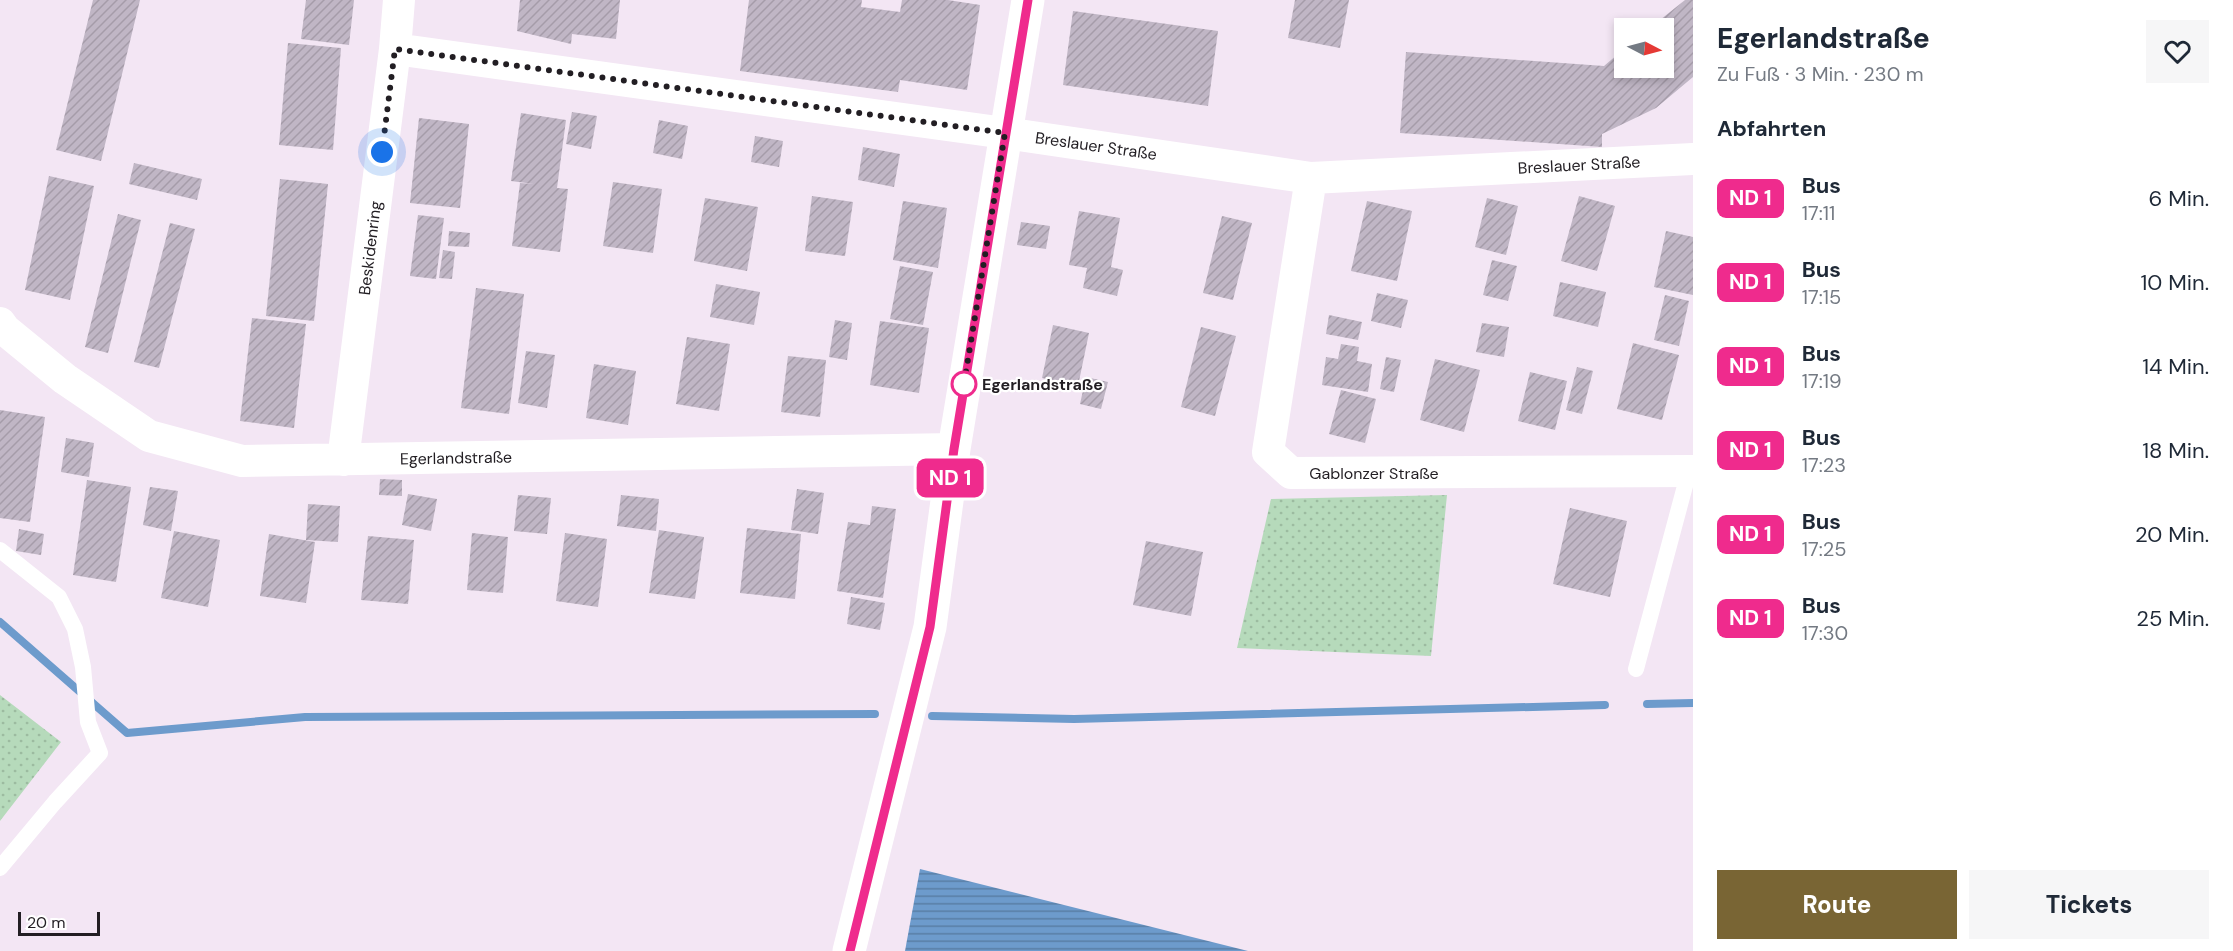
<!DOCTYPE html>
<html lang="de">
<meta charset="utf-8">
<style>
body{margin:0;font-family:"DM Sans",sans-serif;background:#f6f6f7;color:#1f2937;height:100vh;display:flex;flex-direction:column;font-size:22px;white-space:nowrap}
*{box-sizing:border-box;margin:0}
p{font-size:20px;color:#747a83}
.icon{flex:none;width:33px;height:33px;fill:none;stroke:currentColor;stroke-width:2;stroke-linecap:round;stroke-linejoin:round}
.map{position:relative;flex:1;overflow:hidden}
.panel{display:flex;flex-direction:column;background:#fff;width:540px}
.panel>*{flex:none}
.badge{padding:0 12px;border-radius:9px;font-size:21px;line-height:39px}
.needle{width:39px;rotate:96deg}
.fabs{position:absolute;left:1614px;top:18px;display:grid;gap:12px}
.fabs a{display:grid;place-items:center;width:60px;height:60px;border-radius:0px;background:#fff;box-shadow:0 3px 9px #0003;font-size:30px}
.scale{position:absolute;left:18px;bottom:15px;width:82px;box-sizing:border-box;padding-left:6px;border:3px solid #221e23;border-top:0;font-size:16px;line-height:21px;white-space:nowrap;color:#221e23;-webkit-text-stroke:4px #fff;paint-order:stroke}
.you{position:absolute;width:30px;height:30px;margin:-15px;border:4px solid #fff;border-radius:50%;background:#1a73e8;box-shadow:0 0 0 9px #1a73e833}
.map>.badge{position:absolute;translate:-50% -50%;box-shadow:0 0 0 3px #fff}
h2{padding:0 24px;font-size:22px;line-height:54px}
.round{display:grid;place-items:center;flex:none;width:63px;height:63px;border-radius:0px;background:#f6f6f7}
.headline{display:flex;align-items:center;justify-content:space-between;height:102px;padding:0 24px}
h1{font-size:28px;font-weight:800;line-height:45px}
.primary-button{display:flex;gap:12px;margin-top:auto;padding:12px 24px}
.primary-button a{flex:1;height:69px;border-radius:0px;background:#796534;color:#fff;font-size:24px;font-weight:800;line-height:69px;text-align:center}
.primary-button a+a{background:#f6f6f7;color:#1f2937}
ul{padding:0;list-style:none}
li{display:flex;align-items:center;gap:18px;height:84px;padding:0 24px}
li div{flex:1}
li b{display:block;font-size:22px}
li em{font-style:normal}
li .badge{min-width:66px;font-weight:700;text-align:center}
main{display:flex;flex:1;min-height:0}
.map>svg:first-child{display:block}
.park{fill:url(#park-dots)}
.water{fill:url(#water-rules)}
.lines{fill:none;stroke-linecap:round;stroke-linejoin:round}
.stream{stroke:#6d9bcc;stroke-width:8}
.building{fill:url(#building-hatch)}
.service{stroke:#fff;stroke-width:16}
.minor{stroke:#fff;stroke-width:32}
.tertiary{stroke:#fff;stroke-width:33}
.line-casing{stroke:#fff;stroke-width:14}
.line{stroke:#ef2b8d;stroke-width:9}
.walk{stroke:#221e23;stroke-width:6;stroke-dasharray:0 10.8}
.stop-dot{fill:#fff;stroke:#ef2b8d;stroke-width:3}
.labels{text-anchor:middle;dominant-baseline:central;stroke-width:4.5;stroke-linejoin:round;paint-order:stroke}
.street-label{font-size:16px;fill:#221e23;stroke:#fff}
.stop-label{font-size:16px;font-weight:bold;fill:#221e23;stroke:#fff;text-anchor:start}
</style>
<main>
<div class="map">
<svg width="1693" height="951" viewBox="0 0 1693 951">
<defs>
<pattern id="park-dots" width="8" height="8" patternUnits="userSpaceOnUse" patternTransform="scale(1.5)"><rect width="8" height="8" fill="#b6dabb"/><path d="M2 2h.1M6 6h.1" fill="none" stroke="#9cbba0" stroke-width="1.8" stroke-linecap="round"/></pattern>
<pattern id="water-rules" width="6" height="5" patternUnits="userSpaceOnUse" patternTransform="scale(1.5)"><rect width="6" height="5" fill="#6d9bcc"/><path d="M0 2.5h6" fill="none" stroke="#597ea5"/></pattern>
<pattern id="building-hatch" width="6" height="6" patternUnits="userSpaceOnUse" patternTransform="scale(1.5)"><rect width="6" height="6" fill="#c0b6c5"/><path d="M-1 1l2-2M0 6l6-6M5 7l2-2" fill="none" stroke="#a59ca9"/></pattern>
</defs>
<rect width="100%" height="100%" fill="#f3e6f4"/>
<path class="park" d="M1447 495 1431 656 1237 648 1271 499Z
M0 695 61 742 0 821Z"/>
<path class="water" d="M920 869 1248 951H905Z"/>
<g class="lines">
<path class="stream" d="M0 622 127 733 305 717 875 714
M1647 704 1693 703
M932 716 1074 719 1605 705"/>
</g>
<path class="building" d="M93 0H140L101 161 56 150Z
M306 0H354L349 45 301 39Z
M520 0H620L616 39 572 34 571 44 517 31Z
M749 0H862L861 7 900 12 902 0H948L980 5 967 90 900 80 898 92 740 71Z
M1295 0H1349L1340 48 1288 38Z
M1685 0H1693V77L1656 108 1602 134V147L1400 133 1406 52 1604 66 1624 49V68H1664V28H1650Z
M1073 11 1218 31 1208 106 1063 85Z
M288 43 341 48 333 150 279 145Z
M572 112 597 116 591 149 566 144Z
M521 113 566 120 557 188 568 189 560 252 512 246 520 183 534 184 511 181Z
M419 118 469 124 460 208 410 203Z
M659 120 688 126 682 159 653 153Z
M755 136 783 141 779 167 751 162Z
M863 147 900 154 894 187 858 180Z
M134 163 202 179 197 200 129 184Z
M49 176 94 186 70 300 25 290Z
M280 179 328 184 314 321 266 316Z
M613 182 662 189 653 253 603 246Z
M812 196 853 202 845 256 805 251Z
M1579 196 1615 206 1597 271 1561 261Z
M705 198 758 207 747 271 694 261Z
M1487 198 1518 206 1506 255 1475 247Z
M903 201 947 208 938 268 893 260Z
M1367 201 1412 211 1397 281 1351 271Z
M1079 211 1120 218 1111 267 1123 270 1117 296 1083 288 1087 268 1069 265Z
M118 214 141 220 108 353 85 347Z
M418 215 444 218 436 279 410 276Z
M1222 216 1252 223 1233 300 1203 293Z
M1021 222 1050 226 1046 249 1017 245Z
M170 223 195 229 159 368 134 362Z
M449 231 470 233 469 247 448 246Z
M1666 231 1693 237V295L1654 287Z
M443 250 455 252 452 279 439 278Z
M1492 260 1517 266 1508 301 1483 295Z
M900 266 933 272 923 325 890 319Z
M1560 282 1606 292 1598 327 1553 316Z
M716 284 760 292 754 325 710 317Z
M476 288 524 294 509 414 461 408Z
M1377 293 1408 300 1401 328 1371 321Z
M1665 295 1689 301 1679 346 1654 340Z
M1329 315 1362 322 1358 340 1326 334Z
M252 318 306 324 294 428 240 421Z
M835 320 852 323 847 360 829 357Z
M880 321 929 328 919 393 870 385Z
M1482 323 1509 327 1504 357 1476 352Z
M1053 325 1089 333 1078 386 1042 378Z
M1201 327 1236 336 1215 416 1181 407Z
M687 337 730 344 719 411 676 404Z
M1633 343 1679 355 1662 420 1617 409Z
M1341 344 1359 347 1357 361 1372 364 1368 392 1322 385 1326 357 1338 359Z
M526 351 555 355 547 408 518 403Z
M788 356 826 360 820 417 781 412Z
M1386 357 1401 360 1394 392 1380 389Z
M1435 359 1480 370 1464 432 1420 420Z
M594 364 636 371 628 425 586 418Z
M1577 367 1593 371 1582 414 1566 410Z
M1530 372 1567 381 1555 430 1518 421Z
M1086 377 1108 382 1101 409 1080 404Z
M1341 390 1376 399 1365 443 1329 434Z
M0 410 45 417 30 522 0 518Z
M66 438 94 443 89 477 61 472Z
M380 479 402 480V496L379 495Z
M87 480 131 487 116 582 73 575Z
M150 487 178 491 171 531 143 525Z
M797 489 824 493 818 534 791 530Z
M408 494 437 499 431 531 402 525Z
M518 495 551 498 547 534 514 531Z
M621 495 659 499 656 531 617 526Z
M308 504 340 506 338 542 306 540Z
M872 506 896 509 883 598 837 591 848 522 870 525Z
M1570 508 1627 521 1610 597 1553 584Z
M747 528 801 534 795 599 740 593Z
M19 529 44 534 41 555 16 551Z
M659 530 704 537 695 599 649 593Z
M174 531 220 540 208 607 161 598Z
M472 533 508 537 503 593 467 590Z
M565 533 607 539 598 607 556 601Z
M269 534 315 542 306 603 260 596Z
M368 536 414 540 408 604 361 600Z
M1146 541 1203 552 1191 616 1133 605Z
M851 597 885 603 880 630 847 624Z"/>
<g class="lines">
<path class="service" d="M0 550 59 597 75 629 83 667 88 722 100 753 55 802 0 868
M1636 669 1689 471"/>
<path class="minor" d="M395 49 1005 133 1311 178 1693 159
M1311 178 1268 452 1291 473 1693 471
M0 323 5 330 65 379 149 436 242 461 954 449
M343 460 395 49 399 0"/>
<path class="tertiary" d="M849 951 930 627 954 449 1028 0"/>
</g>
<g class="lines">
<defs>
<path id="line" d="M850 951 930 627 954 449 1028 0"/>
</defs>
<use href="#line" class="line-casing"/>
<use href="#line" class="line"/>
<path class="walk" d="M382 152 395 49 1005 133 964 384"/>
</g>
<circle class="stop-dot" cx="964" cy="384" r="12"/>
<g class="labels">
<g class="street-label">
<text transform="translate(1096 146) rotate(8)">Breslauer Straße</text>
<text transform="translate(1579 165) rotate(-3)">Breslauer Straße</text>
<text transform="translate(370 248) rotate(-83)">Beskidenring</text>
<text transform="translate(456 458) rotate(-1)">Egerlandstraße</text>
<text x="1374" y="473">Gablonzer Straße</text>
</g>
<g class="stop-label">
<text x="982" y="384">Egerlandstraße</text>
</g>
</g>
</svg>
<div class="fabs">
<a><svg class="needle" viewBox="-14 -14 28 28"><path d="M0-13l5 13h-10z" fill="#e53935"/><path d="M0 13l5-13h-10z" fill="#747a83"/></svg></a>
</div>
<div class="scale">20 m</div>
<div class="you" style="left:382px;top:152px"></div>
<b class="badge" style="left:950px;top:478px;background:#ef2b8d;color:#fff">ND 1</b>
</div>
<section class="panel">
<div class="headline"><div><h1>Egerlandstraße</h1><p>Zu Fuß · 3 Min. · 230 m</p></div><a class="round"><svg class="icon" aria-label="heart" viewBox="0 0 24 24"><path d="M12 20l-8-8c-3-5 5-10 8-4 3-6 11-1 8 4z"/></svg></a></div>
<h2>Abfahrten</h2>
<ul>
<li><span class="badge" style="background:#ef2b8d;color:#fff">ND 1</span><div><b>Bus</b><p>17:11</p></div><em>6 Min.</em></li>
<li><span class="badge" style="background:#ef2b8d;color:#fff">ND 1</span><div><b>Bus</b><p>17:15</p></div><em>10 Min.</em></li>
<li><span class="badge" style="background:#ef2b8d;color:#fff">ND 1</span><div><b>Bus</b><p>17:19</p></div><em>14 Min.</em></li>
<li><span class="badge" style="background:#ef2b8d;color:#fff">ND 1</span><div><b>Bus</b><p>17:23</p></div><em>18 Min.</em></li>
<li><span class="badge" style="background:#ef2b8d;color:#fff">ND 1</span><div><b>Bus</b><p>17:25</p></div><em>20 Min.</em></li>
<li><span class="badge" style="background:#ef2b8d;color:#fff">ND 1</span><div><b>Bus</b><p>17:30</p></div><em>25 Min.</em></li>
</ul>
<div class="primary-button"><a>Route</a><a>Tickets</a></div>
</section>
</main>
